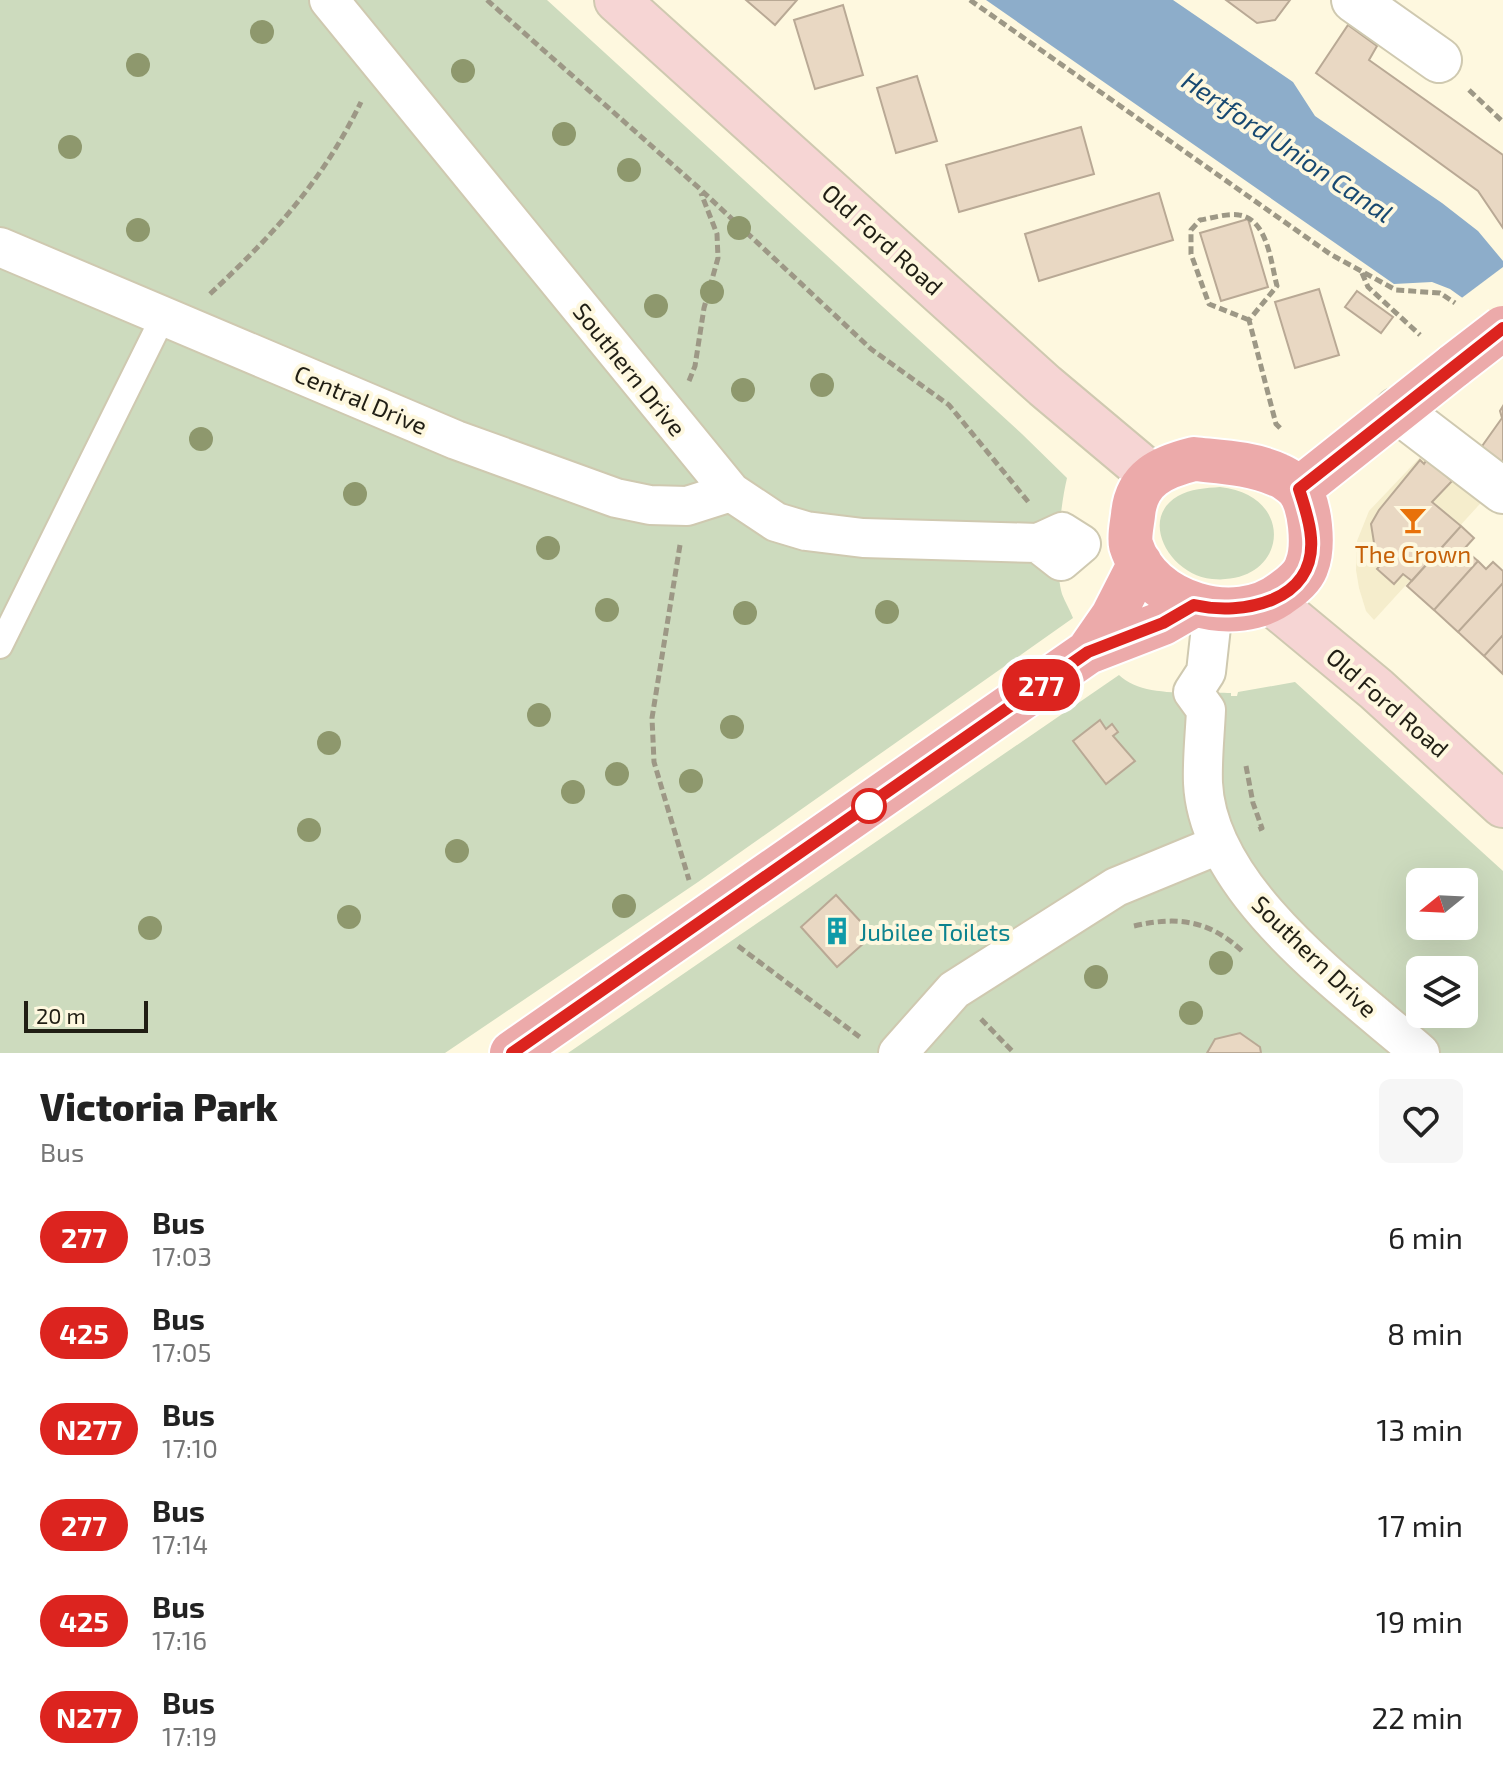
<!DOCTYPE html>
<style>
body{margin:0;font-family:"Exo 2",sans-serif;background:#f6f6f6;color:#222;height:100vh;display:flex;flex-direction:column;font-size:30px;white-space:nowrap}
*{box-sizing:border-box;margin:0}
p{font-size:26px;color:#767676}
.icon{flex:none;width:44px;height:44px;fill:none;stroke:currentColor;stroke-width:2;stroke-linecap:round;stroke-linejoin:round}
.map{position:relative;height:1053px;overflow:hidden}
.panel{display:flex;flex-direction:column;background:#fff;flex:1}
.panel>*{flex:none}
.badge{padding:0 16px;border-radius:26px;font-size:28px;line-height:52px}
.needle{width:52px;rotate:252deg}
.fabs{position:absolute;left:1406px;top:868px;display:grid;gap:16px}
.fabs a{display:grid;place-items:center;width:72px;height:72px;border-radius:12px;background:#fff;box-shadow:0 8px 32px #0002;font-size:40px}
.scale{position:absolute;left:24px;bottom:20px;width:124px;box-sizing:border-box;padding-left:8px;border:4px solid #201e14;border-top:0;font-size:22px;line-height:28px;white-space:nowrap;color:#201e14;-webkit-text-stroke:6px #fef8df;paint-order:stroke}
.map>.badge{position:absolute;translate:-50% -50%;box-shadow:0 0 0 4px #fff}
.round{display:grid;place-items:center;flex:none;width:84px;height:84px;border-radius:12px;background:#f6f6f6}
.headline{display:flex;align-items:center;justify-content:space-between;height:136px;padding:0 40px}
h1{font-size:38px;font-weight:800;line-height:60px}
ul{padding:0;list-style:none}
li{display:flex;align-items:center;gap:24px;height:96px;padding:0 40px}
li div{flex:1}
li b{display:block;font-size:30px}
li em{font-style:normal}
li .badge{min-width:88px;font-weight:700;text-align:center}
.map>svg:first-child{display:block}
.built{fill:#f5edcc}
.green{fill:#cddbbe;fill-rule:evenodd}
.water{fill:#8dadca}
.pier{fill:#fef8df}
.building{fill:#e9d8c3;stroke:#b9a995;stroke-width:2}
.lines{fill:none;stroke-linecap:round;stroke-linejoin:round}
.service-casing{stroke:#cfc9b0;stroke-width:28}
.pedestrian-casing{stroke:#cfc9b0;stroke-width:42}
.minor-casing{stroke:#cfc9b0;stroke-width:48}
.secondary-casing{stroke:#cfc9b0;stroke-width:48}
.primary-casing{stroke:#fff;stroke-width:48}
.path{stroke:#9d9886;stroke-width:5;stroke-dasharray:8 4;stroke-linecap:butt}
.service{stroke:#fff;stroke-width:24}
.pedestrian{stroke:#fff;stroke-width:38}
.minor{stroke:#fff;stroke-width:44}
.secondary{stroke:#f6d5d4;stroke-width:44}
.primary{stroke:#ecaaaa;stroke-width:44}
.primary-bridge-casing{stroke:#fff;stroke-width:48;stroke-linecap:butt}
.primary-bridge{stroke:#ecaaaa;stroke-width:44}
.tree{fill:#8e986d}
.line-casing{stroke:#fff;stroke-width:18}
.line{stroke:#dc241f;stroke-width:12}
.stop-dot{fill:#fff;stroke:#dc241f;stroke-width:4}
.labels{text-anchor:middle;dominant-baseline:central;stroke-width:8;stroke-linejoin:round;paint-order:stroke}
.street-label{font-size:24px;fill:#201e14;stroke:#fef8df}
.food-label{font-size:24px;fill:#c56008;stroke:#fef8df}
.culture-label{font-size:24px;fill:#0d838f;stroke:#fef8df;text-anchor:start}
.water-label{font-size:26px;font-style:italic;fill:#184971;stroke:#fef8df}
</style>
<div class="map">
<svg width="1503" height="1053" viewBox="0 0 1503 1053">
<rect width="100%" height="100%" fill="#fef8df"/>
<path class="built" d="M1426 451 1488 495 1374 620 1366 611 1359 588 1356 570 1357 541 1369 511Z"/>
<path class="green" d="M0 0H547L1022 434 1067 478C1060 507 1054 566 1062 594 1065 602 1070 610 1073 618L698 882 445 1053H0Z
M1220 487C1298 495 1288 586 1212 579 1170 575 1138 519 1178 496 1190 489 1206 488 1220 487Z
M1119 675C1143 699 1199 691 1231 693V696H1237L1238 692 1295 682 1503 871V1053H568ZM1420 882H1464V926H1420ZM1420 970H1464V1014H1420Z"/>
<path class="water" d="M986 0H1173L1293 82 1315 116 1442 203 1478 231 1503 261V327L1450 289 1432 282 1394 284Z"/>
<path class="pier" d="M1503 267V331L1459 300Z"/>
<path class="building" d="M746 0H797L775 25Z
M1226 0H1290L1275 20 1257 23Z
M843 5 863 75 815 89 794 20Z
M1348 25 1377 46 1369 60 1503 155V228L1478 191 1316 73Z
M917 76 937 141 896 153 877 88Z
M1081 127 1094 174 959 212 946 165Z
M1159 193 1173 240 1039 281 1025 234Z
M1248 219 1268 287 1221 301 1200 233Z
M1319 289 1339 355 1295 368 1275 302Z
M1357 291 1393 317 1381 333 1345 307Z
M1503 406V465L1480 449 1502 418 1500 411Z
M1427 459 1452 481 1432 502 1461 526 1412 581 1403 574 1394 584 1377 569 1386 558 1375 549 1371 524 1379 510 1420 460 1424 464Z
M1461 526 1474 538 1464 549 1478 561 1434 610 1407 586Z
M1478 561 1486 569 1493 562 1503 571V583L1458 632 1434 610Z
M1503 583V635L1484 656 1458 632Z
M1503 635V674L1484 656Z
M1100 720 1106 729 1112 724 1118 732 1113 736 1135 761 1106 784 1073 741Z
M836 895 873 935 837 967 801 927Z
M1240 1033 1260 1047 1261 1053H1207L1215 1039Z"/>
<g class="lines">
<defs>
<path id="service" d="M0 646 164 315"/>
<path id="pedestrian" d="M329 0 731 492 776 522 806 531 863 538 1038 543 1062 532 1081 544 1061 561 1038 543
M0 247 456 440 616 498 650 505 687 506 731 492
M1206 710C1205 734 1202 759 1203 783 1208 891 1344 987 1420 1053
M1206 710 1193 692 1206 672 1213 609
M898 1053 954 990 1116 887 1218 845"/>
<path id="minor" d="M1354 0 1439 60
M1397 410 1503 491"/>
<path id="secondary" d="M617 0 1045 386 1151 475
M1271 602 1376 689 1503 805"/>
<path id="primary" d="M1194 459C1222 462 1252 463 1278 475 1284 477 1294 484 1298 489 1311 504 1314 547 1307 565 1304 576 1292 586 1283 592 1236 629 1149 604 1131 545 1129 536 1132 524 1133 515 1136 478 1162 467 1194 459Z
M1299 489 1455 365
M1088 652 1113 616 1140 563
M512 1053 1088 652 1163 623 1194 605"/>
</defs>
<use href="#service" class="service-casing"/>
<use href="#pedestrian" class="pedestrian-casing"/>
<use href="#minor" class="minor-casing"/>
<use href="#secondary" class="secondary-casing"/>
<use href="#primary" class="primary-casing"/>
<path class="path" d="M487 0 700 189 871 349 949 405 1030 504
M970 0 1330 254 1396 290 1440 293 1455 303
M1469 90 1503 122
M1362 273 1368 287 1420 335
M210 294C274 234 322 182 361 102
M1249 320 1209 304 1191 254V230L1200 220C1212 218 1228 213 1239 215 1268 219 1271 264 1277 286L1249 320 1276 424 1281 429
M689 381 695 366 704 308 718 258 717 234 701 193
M680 545 652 718 654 762 689 880
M1246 766 1253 803 1262 828 1257 830
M1134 926C1177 916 1209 920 1242 951
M738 946 861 1038
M981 1019 1014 1053"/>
<use href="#service" class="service"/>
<use href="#pedestrian" class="pedestrian"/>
<use href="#minor" class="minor"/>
<use href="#secondary" class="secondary"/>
<use href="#primary" class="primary"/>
<defs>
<path id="primary-bridge" d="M1455 365 1503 328"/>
</defs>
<use href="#primary-bridge" class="primary-bridge-casing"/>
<use href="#primary-bridge" class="primary-bridge"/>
</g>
<g class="tree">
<circle cx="262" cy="32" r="12"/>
<circle cx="138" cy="65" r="12"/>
<circle cx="463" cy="71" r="12"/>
<circle cx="564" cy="134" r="12"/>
<circle cx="70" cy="147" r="12"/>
<circle cx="629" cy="170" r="12"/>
<circle cx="739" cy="228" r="12"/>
<circle cx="138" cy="230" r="12"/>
<circle cx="712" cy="292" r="12"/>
<circle cx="656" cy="306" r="12"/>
<circle cx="822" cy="385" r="12"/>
<circle cx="743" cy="390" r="12"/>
<circle cx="201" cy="439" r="12"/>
<circle cx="355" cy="494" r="12"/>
<circle cx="548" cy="548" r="12"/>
<circle cx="607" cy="610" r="12"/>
<circle cx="887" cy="612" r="12"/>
<circle cx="745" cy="613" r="12"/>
<circle cx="539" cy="715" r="12"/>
<circle cx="732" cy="727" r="12"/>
<circle cx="329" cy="743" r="12"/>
<circle cx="617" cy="774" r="12"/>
<circle cx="691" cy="781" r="12"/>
<circle cx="573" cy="792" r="12"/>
<circle cx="309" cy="830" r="12"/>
<circle cx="457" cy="851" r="12"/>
<circle cx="624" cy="906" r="12"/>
<circle cx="349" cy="917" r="12"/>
<circle cx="150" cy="928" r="12"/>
<circle cx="1221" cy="963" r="12"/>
<circle cx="1096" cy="977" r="12"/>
<circle cx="1191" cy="1013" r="12"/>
</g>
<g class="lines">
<defs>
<path id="line" d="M512 1053 1088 652 1163 623 1194 605C1242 616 1316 602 1311 538 1310 521 1304 505 1299 489L1503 328"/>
</defs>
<use href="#line" class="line-casing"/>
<use href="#line" class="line"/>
</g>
<defs>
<symbol id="bar-bare" viewBox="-9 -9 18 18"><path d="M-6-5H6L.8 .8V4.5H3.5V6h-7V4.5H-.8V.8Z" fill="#e8710a" stroke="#fef8df" stroke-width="2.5" paint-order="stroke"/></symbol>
<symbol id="building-bare" viewBox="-9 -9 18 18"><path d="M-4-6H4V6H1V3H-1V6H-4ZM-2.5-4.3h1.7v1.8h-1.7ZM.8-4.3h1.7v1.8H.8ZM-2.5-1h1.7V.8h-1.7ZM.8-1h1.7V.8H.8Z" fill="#0f9aa8" stroke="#fef8df" stroke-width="2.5" paint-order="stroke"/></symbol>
</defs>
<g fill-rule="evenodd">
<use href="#bar-bare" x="1393" y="500" width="40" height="40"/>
<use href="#building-bare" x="817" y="911" width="40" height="40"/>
</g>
<circle class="stop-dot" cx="869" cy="806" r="16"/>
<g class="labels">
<g class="street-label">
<text transform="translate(883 239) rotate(42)">Old Ford Road</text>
<text transform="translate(630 369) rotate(51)">Southern Drive</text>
<text transform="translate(361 399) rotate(23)">Central Drive</text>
<text transform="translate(1388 702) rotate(41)">Old Ford Road</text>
<text transform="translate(1315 956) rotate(44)">Southern Drive</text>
</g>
<g class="food-label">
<text x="1413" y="553">The Crown</text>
</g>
<g class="culture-label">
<text x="859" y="931">Jubilee Toilets</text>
</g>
<g class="water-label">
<text transform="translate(1288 146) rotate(34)">Hertford Union Canal</text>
</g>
</g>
</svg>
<div class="fabs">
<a><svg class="needle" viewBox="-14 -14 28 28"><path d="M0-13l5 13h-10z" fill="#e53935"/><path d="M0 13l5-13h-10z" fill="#767676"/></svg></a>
<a><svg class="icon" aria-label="layers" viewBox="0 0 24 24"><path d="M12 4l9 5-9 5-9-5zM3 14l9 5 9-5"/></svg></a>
</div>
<div class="scale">20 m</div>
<b class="badge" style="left:1041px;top:685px;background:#dc241f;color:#fff">277</b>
</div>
<section class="panel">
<div class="headline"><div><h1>Victoria Park</h1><p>Bus</p></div><a class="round"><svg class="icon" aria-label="heart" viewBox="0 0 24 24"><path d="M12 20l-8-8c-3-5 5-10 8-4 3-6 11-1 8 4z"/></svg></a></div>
<ul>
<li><span class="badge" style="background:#dc241f;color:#fff">277</span><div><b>Bus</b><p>17:03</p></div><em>6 min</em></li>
<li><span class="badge" style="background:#dc241f;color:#fff">425</span><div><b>Bus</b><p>17:05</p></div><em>8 min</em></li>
<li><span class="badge" style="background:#dc241f;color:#fff">N277</span><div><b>Bus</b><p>17:10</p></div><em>13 min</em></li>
<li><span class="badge" style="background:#dc241f;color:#fff">277</span><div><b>Bus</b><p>17:14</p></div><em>17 min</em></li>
<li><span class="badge" style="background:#dc241f;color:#fff">425</span><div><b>Bus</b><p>17:16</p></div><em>19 min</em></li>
<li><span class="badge" style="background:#dc241f;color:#fff">N277</span><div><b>Bus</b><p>17:19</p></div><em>22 min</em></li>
</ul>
</section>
